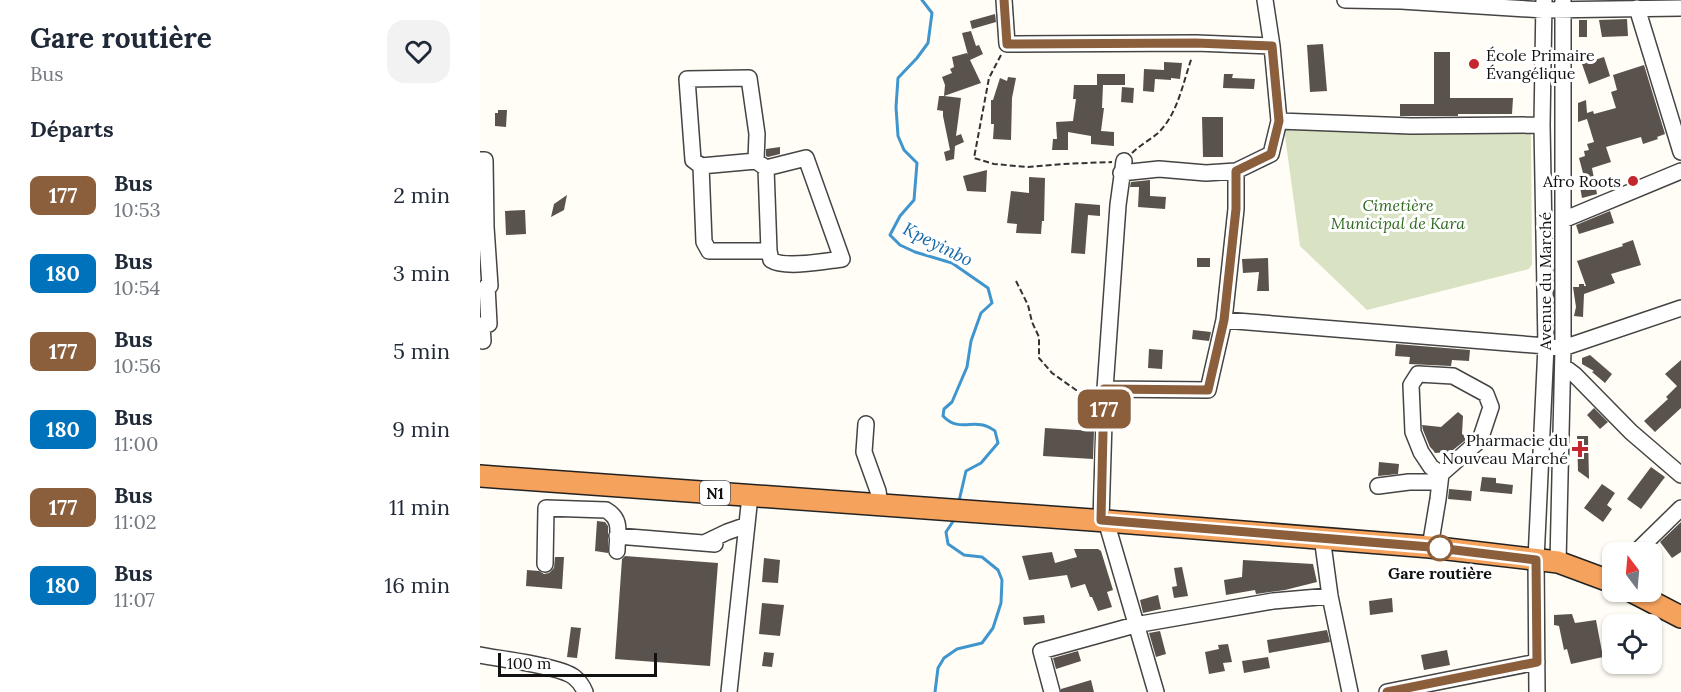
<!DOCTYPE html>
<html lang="fr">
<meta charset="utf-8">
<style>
body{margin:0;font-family:Lora,serif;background:#f2f2f3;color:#1f2937;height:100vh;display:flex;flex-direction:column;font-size:22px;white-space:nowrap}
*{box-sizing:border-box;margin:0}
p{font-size:20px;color:#747a83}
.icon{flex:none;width:33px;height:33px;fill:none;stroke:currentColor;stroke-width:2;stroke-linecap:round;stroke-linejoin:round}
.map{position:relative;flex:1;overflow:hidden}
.panel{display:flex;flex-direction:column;background:#fff;width:480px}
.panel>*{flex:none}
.badge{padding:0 12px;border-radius:9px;font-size:21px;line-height:39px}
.needle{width:39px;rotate:344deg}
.buttons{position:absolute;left:1122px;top:542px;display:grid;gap:12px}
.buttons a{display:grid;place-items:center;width:60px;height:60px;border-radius:12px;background:#fff;box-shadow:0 2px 4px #0004;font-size:30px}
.scale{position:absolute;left:18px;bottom:15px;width:159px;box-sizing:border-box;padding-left:6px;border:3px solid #111;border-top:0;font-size:16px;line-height:21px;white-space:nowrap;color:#111;-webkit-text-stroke:4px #fff;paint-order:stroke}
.map>.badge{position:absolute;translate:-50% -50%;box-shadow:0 0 0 3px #fff}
h2{padding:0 30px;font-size:22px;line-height:54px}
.round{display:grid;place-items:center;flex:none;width:63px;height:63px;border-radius:18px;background:#f2f2f3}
.headline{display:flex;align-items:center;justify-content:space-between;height:102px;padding:0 30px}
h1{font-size:28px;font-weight:700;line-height:45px}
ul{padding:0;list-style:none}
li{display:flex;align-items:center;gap:18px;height:78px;padding:0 30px}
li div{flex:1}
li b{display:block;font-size:22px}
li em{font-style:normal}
li .badge{min-width:66px;font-weight:700;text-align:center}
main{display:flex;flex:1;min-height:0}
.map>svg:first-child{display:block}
.cemetery{fill:#d9e3c4}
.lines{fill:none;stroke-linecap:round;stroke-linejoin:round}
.stream{stroke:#3f96cf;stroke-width:3}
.building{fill:#5a524d}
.minor-casing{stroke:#444;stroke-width:18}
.highway-casing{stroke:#222;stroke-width:24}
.path{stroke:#333;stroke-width:2;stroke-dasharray:6 3;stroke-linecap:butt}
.minor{stroke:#fff;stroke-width:15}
.highway{stroke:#f5a25d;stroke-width:21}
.line-casing{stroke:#fff;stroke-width:14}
.line{stroke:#8b5e3c;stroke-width:9}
.poi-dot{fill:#c4262e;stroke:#fff;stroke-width:2}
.stop-dot{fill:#fff;stroke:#8b5e3c;stroke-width:3}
.labels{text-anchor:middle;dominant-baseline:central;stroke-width:6;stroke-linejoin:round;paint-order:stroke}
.shield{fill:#fff;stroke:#585858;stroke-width:1.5}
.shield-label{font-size:15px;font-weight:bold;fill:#111}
.poi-label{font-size:16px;fill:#111;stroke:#fff;text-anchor:end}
.park-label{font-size:16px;font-style:italic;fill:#2f6b1f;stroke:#fff}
.street-label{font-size:16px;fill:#111;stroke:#fff}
.stop-label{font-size:16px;font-weight:bold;fill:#111;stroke:#fff}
.water-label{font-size:18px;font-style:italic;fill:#1768a6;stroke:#fff}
</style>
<main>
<section class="panel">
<div class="headline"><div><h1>Gare routière</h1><p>Bus</p></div><a class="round"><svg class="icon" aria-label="heart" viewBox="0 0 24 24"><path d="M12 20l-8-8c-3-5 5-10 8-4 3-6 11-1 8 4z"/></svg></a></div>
<h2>Départs</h2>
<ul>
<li><span class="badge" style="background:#8b5e3c;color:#fff">177</span><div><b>Bus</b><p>10:53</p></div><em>2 min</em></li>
<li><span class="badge" style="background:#0072bc;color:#fff">180</span><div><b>Bus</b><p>10:54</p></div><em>3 min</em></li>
<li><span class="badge" style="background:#8b5e3c;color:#fff">177</span><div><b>Bus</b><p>10:56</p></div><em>5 min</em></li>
<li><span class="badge" style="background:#0072bc;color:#fff">180</span><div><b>Bus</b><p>11:00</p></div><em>9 min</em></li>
<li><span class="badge" style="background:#8b5e3c;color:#fff">177</span><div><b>Bus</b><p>11:02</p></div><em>11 min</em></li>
<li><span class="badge" style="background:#0072bc;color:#fff">180</span><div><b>Bus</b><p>11:07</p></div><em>16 min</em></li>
</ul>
</section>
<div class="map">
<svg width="1201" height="692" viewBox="0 0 1201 692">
<rect width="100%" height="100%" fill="#fffdf5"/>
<path class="cemetery" d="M1049 127 1051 134 1052 264 1049 269 887 310 820 246 804 129Z"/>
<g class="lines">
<path class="stream" d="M442 0 452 13 448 43 437 58 418 78 416 107 418 136 424 150 437 163 434 200 420 216 410 235 420 245 435 252 472 263 508 288 512 303 501 313 491 341 487 367 472 402 464 409 463 416C478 432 492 420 506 426 510 427 512 429 515 431L518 443 501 463 486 471 479 501
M455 692 458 668 464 658 477 649 502 643 513 628 521 603 522 580 518 570 502 557 484 555 468 544 466 532 476 517"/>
</g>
<path class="building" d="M515 14 516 22 492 29 490 21Z
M1147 19 1148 36 1122 37 1119 20Z
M1099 20H1107V37H1099Z
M491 31 496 46 499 45 503 54 490 60 501 83 464 96 481 98 476 136 481 134 484 142 475 146 474 159 466 161 464 152 470 150 463 116V111L457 110 459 96H464L465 85 462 77 472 73 470 69 474 67 472 57 487 53 488 55 482 33Z
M843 44 847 91 830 92 827 45Z
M954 52H970V98H1033L1032 114H978V116H920V104H954Z
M1124 57 1130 76 1109 84 1102 64Z
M684 62 702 63 700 79 691 78V80L675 79 674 92 663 91 664 69 684 70Z
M1164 65 1185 134 1177 137 1178 139 1163 144 1161 137 1126 147 1131 162 1112 168 1117 194 1102 198 1098 175 1103 173 1099 158 1105 156 1104 151 1109 150 1107 144 1114 142 1107 119 1098 122V103L1106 100 1107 113 1113 111 1114 114 1136 108 1131 92 1137 90 1133 75Z
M617 74H645V85H623L622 108H624L621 131 634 132V146L611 144V136L588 132V150H572L573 139H577L576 122 593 121 596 99H593L594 85H617Z
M744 74H753L752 78 775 79 774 89 743 88Z
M528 77 536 78 532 98 531 140 513 139 514 124H511V100H513L520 78 527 81Z
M642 87 654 88 653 103 641 102Z
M18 110H27L26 127 15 126V113H18Z
M722 117H743V157H723Z
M300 147V154L288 157 286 156V149Z
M507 170 506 192 487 191 483 176Z
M549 177 565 178 564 221H562L561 234 536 233 537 224 527 223 531 191 549 193Z
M670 180V196L686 197 685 209 658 207 659 187H650L651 182Z
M87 195 84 210 71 217 74 204Z
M595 203 620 205V216L608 215 605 254 591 253Z
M45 210 46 234 26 235 25 211Z
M1130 211 1134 223 1099 234 1096 225Z
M1153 240 1161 265 1131 274 1135 283 1104 294 1103 317 1094 316 1096 307 1093 287H1099V284H1104V286H1106L1097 261 1143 246 1142 244Z
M717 258H730V267H717Z
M788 258 789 291H777L779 272 763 273 762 259Z
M713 330 731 332 729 341 712 339Z
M916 344 990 350 989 361 972 360 971 366 929 364 930 357 915 356Z
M669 349 683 350 682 369 668 368Z
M1110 355 1132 374 1125 383 1112 372 1114 371 1102 364V358Z
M1201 360V408L1175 432 1164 421 1188 399 1186 397 1197 386 1185 374Z
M1114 408 1128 422 1120 429 1107 415Z
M978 412 983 416 982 434 988 438 973 450 968 452 955 453 953 450 950 447 943 430 942 425 961 427Z
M565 428 614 431 613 459 563 456Z
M1097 436H1108L1109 479 1098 471Z
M899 462 919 464 918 474 898 476Z
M1171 467 1185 477 1161 509 1147 499Z
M1002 477 1016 478V483L1033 485 1032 494 1000 491Z
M1122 484 1135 493 1127 505 1132 509 1123 522 1104 508Z
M969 489 992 491 991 501 968 499Z
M117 521 125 522 128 526V553L115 551Z
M1201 522V552L1192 558 1180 542Z
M594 549H618L621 551 633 590 627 592 632 607 618 611 612 597H610L605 584 591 588 587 575 549 580 542 556 572 552 575 563 597 557Z
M145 556 238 563 230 666 135 659 142 559Z
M75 557H84L82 589 46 586 47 570 59 571 64 574 69 573 74 568Z
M284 558 300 560 298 583 282 582Z
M763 560 833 564 837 582 805 590 776 594 775 590 746 595 744 580 762 577Z
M702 567 708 596 694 598 692 587 697 586 694 568Z
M678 595 681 609 663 613 660 600Z
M912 598 913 612 890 615 889 601Z
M282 603 304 605 300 636 279 634Z
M1092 614 1095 623 1116 620 1123 657 1091 664 1087 649 1084 650 1079 626 1074 625V615Z
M564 615 565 623 544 625 543 617Z
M91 627 101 628 97 658 87 657Z
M847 630 850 642 789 653 787 640Z
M680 631 686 654 676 657 669 633Z
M748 644 752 662 743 663 745 671 729 674 725 652 739 649 738 645Z
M967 650 970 665 944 670 941 655Z
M598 651 601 661 576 669 573 658Z
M284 652 294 653 292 667 282 666Z
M788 657 790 668 764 673 762 661Z
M611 680 614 692H581V689Z"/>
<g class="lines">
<defs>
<path id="minor" d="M524 0 527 44 716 43 792 46
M785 0 792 46 799 121
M865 0 921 1 1064 10 1201 8
M1157 8 1201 152
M326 158 362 259C345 261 305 269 291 260L289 251 286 168Z
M0 160H5L6 227H0
M276 161 277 134 269 78 207 79 213 160 221 166 276 161 286 168
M221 166 224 242 229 251H289
M641 173 679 169 726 173 756 171 791 154 799 121 931 126 1062 125
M1083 220 1201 171
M744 320 1066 346 1083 348 1201 308
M3 341 2 325 9 324 7 286H10L6 227
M1083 366 1095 375 1151 432 1201 475
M625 389 728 390 744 320 756 209V171
M386 424 384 452 398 491 400 505
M898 486 929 482H960
M621 520 625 389 638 205 644 161
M626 521 676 692
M137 536 235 544
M842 537 850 596 870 692
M224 543 247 532 267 525
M950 547 958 499 961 474 1000 440 1011 407 1006 394 973 376 938 374 931 385 933 432 941 452 951 467 961 474
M1156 552 1201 508
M1078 562 1083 348V0
M65 564 66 508 126 510C143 520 137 533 137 551
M0 655C20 659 80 666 94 677 99 681 103 687 105 692
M249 692 270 496
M572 692 561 651 655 625 793 601 850 596
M907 692 1057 662
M1057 692 1056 560 1066 346 1062 125 1064 0"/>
<path id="highway" d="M0 476 626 521 950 547 1078 562 1132 582
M1151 591 1201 617"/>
</defs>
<use href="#minor" class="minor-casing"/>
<use href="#highway" class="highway-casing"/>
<path class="path" d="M521 55 509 78 494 158 514 164 548 167 582 164 632 162
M652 153C660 145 670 140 678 133 698 114 703 82 712 57
M536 281 548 305 552 322 559 337V358L572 373 596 390H612"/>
<use href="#minor" class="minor"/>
<use href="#highway" class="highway"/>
</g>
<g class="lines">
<defs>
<path id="line" d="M524 0 527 44 716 43 792 46 799 121 791 154 756 171V209L744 320 728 390 624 389 621 520 950 547 1056 560 1057 662 907 692"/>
</defs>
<use href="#line" class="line-casing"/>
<use href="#line" class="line"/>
</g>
<g class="poi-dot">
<circle cx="994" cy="64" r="6"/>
<circle cx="1153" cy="181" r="6"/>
<path d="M1097 440h6v6h6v6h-6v6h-6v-6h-6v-6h6z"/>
</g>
<circle class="stop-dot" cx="960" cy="548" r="12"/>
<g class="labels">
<rect class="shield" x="220" y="481" width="30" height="24" rx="4.5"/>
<g class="shield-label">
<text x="235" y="493">N1</text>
</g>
<g class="poi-label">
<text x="1006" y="55" text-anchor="start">École Primaire<tspan x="1006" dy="18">Évangélique</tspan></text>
<text x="1141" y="181">Afro Roots</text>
<text x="1088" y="440">Pharmacie du<tspan x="1088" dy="18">Nouveau Marché</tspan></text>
</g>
<g class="park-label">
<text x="918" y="205">Cimetière<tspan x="918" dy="18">Municipal de Kara</tspan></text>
</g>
<g class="street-label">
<text transform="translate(1065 281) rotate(-90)">Avenue du Marché</text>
</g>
<g class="stop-label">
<text x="960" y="573">Gare routière</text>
</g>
<g class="water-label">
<text transform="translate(458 244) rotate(27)">Kpeyinbo</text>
</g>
</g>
</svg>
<div class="buttons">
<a><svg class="needle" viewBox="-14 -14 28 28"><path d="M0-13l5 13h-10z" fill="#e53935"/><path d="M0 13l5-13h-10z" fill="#747a83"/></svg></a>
<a><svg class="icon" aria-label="locate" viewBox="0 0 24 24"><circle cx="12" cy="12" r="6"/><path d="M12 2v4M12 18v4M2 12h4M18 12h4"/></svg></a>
</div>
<div class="scale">100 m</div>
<b class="badge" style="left:624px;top:409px;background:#8b5e3c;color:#fff">177</b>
</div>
</main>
